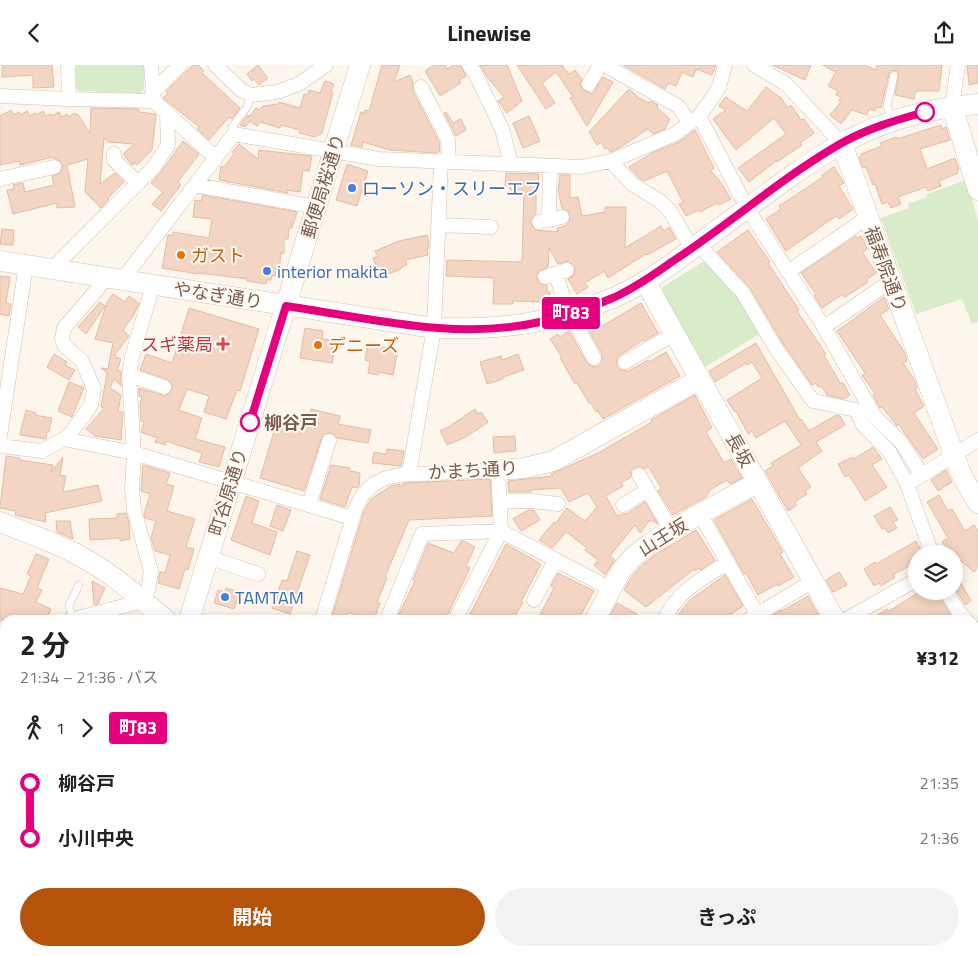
<!DOCTYPE html>
<html lang="ja">
<meta charset="utf-8">
<style>
body{margin:0;font-family:"Titillium Web","Noto Sans JP",sans-serif;background:#f2f2f2;color:#222;height:100vh;display:flex;flex-direction:column;font-size:19px;white-space:nowrap}
*{box-sizing:border-box;margin:0}
p{font-size:16px;color:#767676}
.icon{flex:none;width:28px;height:28px;fill:none;stroke:currentColor;stroke-width:2;stroke-linecap:round;stroke-linejoin:round}
.map{position:relative;flex:1;overflow:hidden}
.details{position:absolute;left:0px;top:550px;width:979px;height:341px;display:flex;flex-direction:column;background:#fff;border-radius:15px 15px 0 0;box-shadow:0 2px 12px #0003}
.details>*{flex:none}
.badge{padding:0 10px;border-radius:4px;font-size:18px;line-height:32px}
.controls{position:absolute;left:908px;top:480px;display:grid;gap:10px}
.controls a{display:grid;place-items:center;width:55px;height:55px;border-radius:50%;background:#fff;box-shadow:0 2px 12px #0003;font-size:25px}
.map>.badge{position:absolute;translate:-50% -50%;box-shadow:0 0 0 2px #fff}
.legs{display:flex;align-items:center;gap:8px;height:55px;padding:0 20px;font-size:16px}
.legs p{margin-inline-start:auto}
.head{display:flex;align-items:center;justify-content:space-between;height:85px;padding:0 20px}
h1{font-size:28px;font-weight:700;line-height:38px}
.button{display:flex;gap:10px;margin-top:auto;padding:10px 20px}
.button a{flex:1;height:58px;border-radius:30px;background:#b45309;color:#fff;font-size:20px;font-weight:700;line-height:58px;text-align:center}
.button a+a{background:#f2f2f2;color:#222}
ul{padding:0 20px;list-style:none}
li{display:flex;align-items:center;gap:18px;height:55px;font-size:19px}
li i{display:grid;place-items:center;width:8px;height:100%;margin:0 6px;background:currentColor}
li i::after{content:'';width:12px;height:12px;margin:-6px;border:4px solid;border-radius:50%;background:#fff}
li p{margin-inline-start:auto}
li:first-child i{background:linear-gradient(#0000 50%,currentColor 0)}
li:last-child i{background:linear-gradient(currentColor 50%,#0000 0)}
header{display:flex;justify-content:space-between;align-items:center;height:65px;padding:0 20px;background:#fff;font-size:22px;font-weight:700}
.map>svg:first-child{display:block}
.green{fill:#d8ecc9}
.building{fill:#f3d5c3;stroke:#e6bba3}
.lines{fill:none;stroke-linecap:round;stroke-linejoin:round}
.lane-casing{stroke:#d1beb0;stroke-width:8}
.street-casing{stroke:#d1beb0;stroke-width:15}
.secondary-casing{stroke:#d6c0b0;stroke-width:21}
.lane{stroke:#fff;stroke-width:7}
.street{stroke:#fff;stroke-width:14}
.secondary{stroke:#fff;stroke-width:20}
.line-1-casing{stroke:#fff;stroke-width:11}
.line-1{stroke:#e6007e;stroke-width:8}
.stop-1-dot{fill:#fff;stroke:#e6007e;stroke-width:2.5}
.shop-dot{fill:#3f7fe0;stroke:#fffaf3;stroke-width:2}
.food-dot{fill:#e8710a;stroke:#fffaf3;stroke-width:2}
.health-dot{fill:#e0444e;stroke:#fffaf3;stroke-width:2}
.labels{text-anchor:middle;dominant-baseline:central;stroke-width:4;stroke-linejoin:round;paint-order:stroke}
.street-label{font-size:18px;fill:#7a5c4d;stroke:#fffaf3}
.shop-label{font-size:18px;fill:#366cbe;stroke:#fffaf3;text-anchor:start}
.food-label{font-size:18px;fill:#c56008;stroke:#fffaf3;text-anchor:start}
.health-label{font-size:18px;fill:#be3a42;stroke:#fffaf3;text-anchor:end}
.stop-label{font-size:18px;font-weight:bold;fill:#7a5c4d;stroke:#fffaf3;text-anchor:start}
</style>
<header><svg class="icon" aria-label="back" viewBox="0 0 24 24"><path d="M15 5l-7 7 7 7"/></svg>Linewise<svg class="icon" aria-label="share" viewBox="0 0 24 24"><path d="M12 15V3M7 8l5-5 5 5M5 13v7h14v-7"/></svg></header>
<div class="map">
<svg width="978" height="891" viewBox="0 0 978 891">
<rect width="100%" height="100%" fill="#fdf6ec"/>
<path class="green" d="M76 0H144V24L140 28 79 26 76 22Z
M966 115 978 154V257L972 259 962 234 916 249 881 153 909 143 908 139 927 132V129Z
M704 196 708 197 740 233 761 268 702 304 661 230 663 222Z
M431 886H488L497 891H429Z"/>
<path class="building" d="M2 0H52L54 22 33 23V10L2 12Z
M193 0H198L204 6 202 8 240 43 232 54 229 52 209 75 197 64 199 62 163 33 168 28 166 26Z
M258 0 268 13 259 20 254 14 252 16 247 9Z
M382 0H400L394 17 410 10 413 18V26L439 77 440 86 437 88 390 85 363 77 362 82 351 80 361 47 364 48 365 45 369 46Z
M434 0H445L447 4 454 0H460L466 11 459 15 461 18 440 31 425 6Z
M480 0H507L522 36 507 48 498 36 504 32 487 12Z
M517 0H564L562 1 569 9 575 5 582 14 580 19 582 24 592 29 603 12 613 17 587 61 570 33 573 32 556 7 542 18 555 38 546 44Z
M623 0H716L712 10 696 4 693 12 682 7 676 21 668 18 665 24Z
M772 0H811L805 15Z
M822 0H864L876 5 877 0H942L939 26H916L914 34 895 30 899 9 897 6 892 5 889 9 881 43 876 42 875 46 869 44 867 50 852 45 841 59 830 50 841 37 839 36 841 32 836 30 838 26 828 21 836 7Z
M967 0H978V18L969 20Z
M325 16 334 19 331 26 333 27 322 68 315 72 299 68 300 65 281 60 280 63 260 57 257 61 250 56 245 62 240 60 248 50 249 52 256 43 259 45 263 41 278 39 279 37 300 43 304 29 308 30 309 25 320 28Z
M766 22 781 33 788 43 791 40 801 55 804 54 814 68 800 78 802 80 777 97 776 96 749 117 738 103 786 69 774 53 736 85 713 54 726 45 719 41 725 32 747 46Z
M629 24 639 33 649 38 650 36 658 40 657 43 670 54 665 64 653 69 648 64 619 83 610 87 608 83 605 84 601 77 597 80 589 67Z
M91 43 139 44V47L155 49 156 50 152 85 137 100 135 98 132 100 123 89 134 79 108 77 104 73 100 119 115 108 124 117 108 133 109 134 101 143 85 127 88 94 67 100 75 142 57 143V138L13 149 7 125 14 124 13 120 23 118 25 127 54 120 52 111 60 108 63 101 60 96 53 93V92L20 100 19 96 0 100V51L11 45 14 50 19 47 21 50 27 46 30 51 35 48 36 50 43 46 46 51 51 49 52 51 59 47 62 52 67 49 68 52 75 48 76 50 78 49 90 69Z
M446 47 453 58 461 54 466 65 456 71 444 48Z
M529 51 540 76 523 83 513 58Z
M941 60 942 64 946 62 950 75 920 84 927 104 955 93 959 104 957 105 958 108 939 116 941 121 928 126 926 122 898 132 901 139 891 143 888 137 882 139 875 119 873 120 866 102 863 103 859 92 862 91 861 89 882 81 880 78 896 72 897 74Z
M695 65 714 103 711 106 720 116 731 134 719 140 717 138 700 147 699 145 686 151 679 139 683 137 667 106 644 116 638 112 629 102 654 87 679 77Z
M183 76 199 89 178 117 181 120 161 146 152 139 163 127 151 118 161 107Z
M239 79 258 94 259 85 312 91 309 106 303 105 300 127 286 125 288 128 219 115 221 101 224 102 234 89 232 87Z
M347 99 368 106 357 141 336 135Z
M834 102 844 118 839 121 853 144 839 154 836 151 786 186 766 154 781 144 779 141 823 112 822 110Z
M506 108 539 109 538 122 536 121V149L531 155V159L535 165 558 167 557 163 565 161 570 155 569 147 562 143 558 126 560 110H570V133L578 132 582 151 605 147V142H626L625 183 661 161 664 166 669 162 676 174 647 190 646 189 608 213 604 206 585 218 588 222 577 229 568 214 574 210 575 202 568 196 558 199 549 183 548 202 539 206 536 211 539 218 547 220V227H550L549 237 513 236V239H493L494 213 446 211 447 195 522 197 524 125H510V121H505Z
M202 130 297 147 292 163H289L288 174H284V188H281L279 207H276L275 211H272L271 215H267L266 219 247 216V214L198 208V209L162 203 168 170H173V167L209 173 212 154 193 152 195 135 202 136Z
M2 164 14 165 13 180 0 179Z
M748 165 770 197 768 198 799 245 797 246 820 280 826 289 824 290 840 318H843L850 330 844 334 827 330 821 321 818 322 816 318 812 320 782 277 750 223 717 187Z
M427 170 429 178V183H427L428 190 405 195 407 200 401 203V204L381 212 373 193 378 191 375 186 399 176Z
M856 171 858 173 861 171 864 176 867 184 863 188 876 208 866 215 868 217 845 232 843 229 822 243 814 230 816 229 801 208Z
M0 211 10 212 6 238 11 239 9 251 0 249Z
M113 229 125 237 129 231 139 238 134 250 123 265 129 271 114 291 121 294 117 306H121V321L114 314 110 323 121 330 118 347H123L121 375 95 371 86 364 104 343 101 342 107 308 101 303 108 304 113 278 95 274 107 237Z
M884 232 889 244 880 250 905 288 907 296 903 298 915 316 917 323 915 324 924 341 914 348 938 384 923 394 899 360 897 361 882 342 880 343 879 342 873 330 875 329 862 310 865 308 837 266Z
M100 237 105 241 86 269 78 262Z
M641 238 658 268 644 276 643 275 620 290 617 293V301L621 305 628 306 648 295 649 297 666 287 680 311 603 354 598 346 596 347 590 337 589 338 577 318 575 319 560 293 562 292 550 274 558 269 560 272 569 266 587 298 593 302 598 301 602 297V289L588 264 600 257 602 261Z
M189 243 259 264 240 326 237 325 226 354 204 347 209 331 187 324 179 345 202 353 195 374 225 382 219 402 199 397 202 388 166 376 165 380 155 377 157 373 141 367 144 357 141 356 140 338 142 332 139 331V323L165 331 170 328 173 321 167 314 140 305 146 289 172 298Z
M305 263 323 266 322 274 336 276 332 298 300 293Z
M756 278 800 355 801 354 809 366 836 350 840 351 845 360 816 377 822 386 798 403 811 422 805 426 807 429 795 437 797 440 788 446 765 406 773 401 771 398 801 380 785 356 756 373 752 366 748 369 736 346 735 347 727 335 762 313 752 297 747 300 746 298 715 317 709 306Z
M368 279 398 285 393 310 379 307 378 310 368 308 370 296 365 295Z
M54 289 67 297 65 300 75 305 69 315 47 302Z
M518 289 524 305 503 312V314L487 319 480 297 501 291 502 295Z
M69 317 84 323 72 352 58 346Z
M695 330 712 363 706 367 724 398 731 394 742 413 730 419 727 415 710 425 706 432 673 450 658 426 661 423 650 404 648 402 645 404 639 401 634 403 631 406V412L621 418 623 421 606 431 617 451 628 448 645 437 658 459 650 455 640 468 635 460 610 491 615 495 605 510 594 500 598 495 585 485 587 483 566 467 552 483 539 475 554 457 555 459 567 443 585 456 597 442 588 428 569 437 561 423 531 425V427H509L508 416 553 411 551 409 598 388 652 357 651 355Z
M311 344 340 351 338 359 371 365 368 378 337 373 331 368 323 369 304 426 260 413 279 350 306 358Z
M475 344 478 349 481 347 488 357 466 372 447 380 440 366 450 361Z
M26 345 36 348 35 350 52 353 49 367H47L46 374 20 370Z
M515 371 516 386 494 388 493 372Z
M873 382 882 394 872 400 887 422 865 436 849 410 845 412 838 399 853 392 854 394Z
M387 384 404 386 401 401 372 398 374 387 386 389Z
M6 391 20 393V395L53 400 51 407 63 392 60 410 66 411 63 427 98 420 102 436 45 448 46 457 15 450 16 446 0 443Z
M143 400 170 408 166 419 174 421 167 446 195 454 186 482 194 484 188 505 185 504 179 524 158 518 160 507 165 508 170 490 155 486 151 473 156 456 145 453 144 449 150 429 141 426Z
M331 400 350 403V406L360 408 359 421 357 423 352 422 345 442 320 434Z
M946 405 952 417 938 426 931 415Z
M490 414 492 451 409 455 385 512 387 513 377 537 380 538 374 555H367L348 547 345 555H331L364 446 371 434 391 421 400 419 399 422 404 418Z
M939 430 948 446 952 444 965 466 974 460 978 465V501L974 507 949 486 942 477 948 473 927 437Z
M246 431 259 436 252 458 277 467 270 490 231 475Z
M752 434 783 487 780 489 794 512 778 521 777 519 758 530 746 508 744 509 714 455Z
M277 440 291 445 283 466 270 461Z
M890 442 898 455 893 457 897 463 888 468 885 463 882 464 874 451Z
M528 445H534L540 455 521 466 513 454Z
M126 448 129 458 130 474 120 476V473L90 475 89 454 117 453V449Z
M56 456H70L73 474 57 467Z
M696 465 715 495 700 505 699 503 695 506 694 504 646 542 624 525 630 514 641 501 656 489Z
M461 476H464L475 482 466 501 470 503 445 555H396L415 516 413 515 428 478 454 488Z
M916 476 921 485 916 488V492L909 497 911 500 893 510 895 512 881 521 879 518 874 521 864 504 875 497 876 499Z
M506 479 541 499 521 537H523L513 555H467Z
M297 486 310 490 290 549 272 543 282 515 287 516Z
M36 489 49 494 37 523 42 525 36 537 51 544 46 555H0V523L23 529 31 511 27 509Z
M954 506 971 536 965 540 954 522Z
M839 507 847 520 833 527 826 515Z
M558 508 594 526 578 555H564L556 550 554 555H537L554 523 551 521Z
M725 510 743 541 722 555H674L690 535Z
M92 516 105 523 98 539 94 540Z
M226 523 240 527 234 544 214 538 218 525 225 527Z
M921 526H936L950 549 941 555H870L887 544 889 546Z
M808 531 821 555H765L781 545 782 546Z
M617 538 637 549 630 555H617L610 551Z"/>
<g class="lines">
<defs>
<path id="lane" d="M892 54 887 41 894 10
M234 69 232 62 247 42 251 30
M72 554 69 540 79 520
M159 891 164 886"/>
<path id="street" d="M68 0 69 34
M151 0 154 36 216 93
M215 0 241 25 251 30 277 27 299 19 326 0
M469 0 475 8 502 64 511 99
M604 0 678 41 690 58
M754 0 786 19 842 79
M589 19 600 0
M421 22 448 75 449 97
M152 28 180 0
M0 31 69 34 154 36
M952 41 958 0
M699 51 747 143 824 262 875 352 901 377 922 410
M114 89V95L138 118
M611 96 632 119 660 136 670 146 692 184
M0 114 54 102
M195 120 316 142
M549 155 550 101
M539 157 562 152
M438 160 491 162
M698 179 743 228 775 282 813 336 856 345 863 360 889 386 907 419 932 489
M52 204 154 102 168 80 167 49
M788 207 868 152
M556 209 566 242 594 293
M545 212 567 205
M122 215 234 69 379 94 581 102 611 96 675 69 699 51 711 35 719 22 725 0
M824 262 891 216
M625 297 674 269
M129 310 164 322
M0 371 26 200
M64 374 134 388 352 453
M0 381 42 386 64 374 71 368 91 340 94 324 82 296 64 280 62 274 64 263 107 213
M409 409 434 263 441 97
M639 410 671 465
M914 415 978 375
M500 436H532L558 439
M309 440 329 376
M623 440 648 425
M700 449 757 549
M208 492 258 509
M946 526 958 546 966 555
M534 535 555 495
M70 555 143 536 148 525 151 506 134 444 132 424 134 388 129 310 132 292 153 220
M322 555 356 442 363 429 374 419 386 413 399 410 498 405 501 466 455 555
M387 555 422 469 501 466 611 524
M664 555C679 525 700 515 727 498
M748 555 813 516
M845 555 916 515
M974 563 978 567
M0 640 5 635
M974 641 978 644
M974 705 978 707
M974 758 978 750
M974 843 978 845
M117 886 124 891
M502 886 511 891
M422 891 424 886
M696 891 699 886"/>
<path id="secondary" d="M952 41 978 125
M842 79 954 390 962 411 978 438
M0 196 434 263C502 265 552 259 615 232 650 217 683 191 713 168 755 138 796 105 841 79 882 56 931 43 978 39
M645 216 835 555
M498 405 525 403 553 396 700 314
M0 457C31 470 64 480 92 498 119 514 142 535 166 555
M189 555 360 0
M595 555 620 507 633 492 649 479 671 465 758 417
M0 845 5 844
M303 886 312 891
M789 886 799 891
M86 891 87 886
M836 891 839 886"/>
</defs>
<use href="#lane" class="lane-casing"/>
<use href="#street" class="street-casing"/>
<use href="#secondary" class="secondary-casing"/>
<use href="#lane" class="lane"/>
<use href="#street" class="street"/>
<use href="#secondary" class="secondary"/>
</g>
<g class="lines">
<defs>
<path id="line-1" d="M250 357 286 241C369 253 456 276 540 257 566 251 592 242 615 232 636 222 655 209 673 196 730 159 781 113 840 79 866 64 896 55 925 47"/>
</defs>
<use href="#line-1" class="line-1-casing"/>
<use href="#line-1" class="line-1"/>
</g>
<g class="stop-1-dot">
<circle cx="925" cy="47" r="9"/>
<circle cx="250" cy="357" r="9"/>
</g>
<g class="shop-dot">
<circle cx="352" cy="123" r="5"/>
<circle cx="267" cy="206" r="5"/>
<circle cx="225" cy="532" r="5"/>
</g>
<g class="food-dot">
<circle cx="181" cy="190" r="5"/>
<circle cx="318" cy="280" r="5"/>
</g>
<path class="health-dot" d="M220.5 271.5h5v5h5v5h-5v5h-5v-5h-5v-5h5z"/>
<g class="labels">
<g class="street-label">
<text transform="translate(323 121) rotate(-73)">郵便局桜通り</text>
<text transform="translate(886 204) rotate(70)">福寿院通り</text>
<text transform="translate(218 230) rotate(9)">やなぎ通り</text>
<text transform="translate(740 385) rotate(61)">長坂</text>
<text transform="translate(473 405) rotate(-3)">かまち通り</text>
<text transform="translate(228 427) rotate(-73)">町谷原通り</text>
<text transform="translate(663 472) rotate(-32)">山王坂</text>
</g>
<g class="shop-label">
<text x="362" y="123">ローソン・スリーエフ</text>
<text x="277" y="206">interior makita</text>
<text x="235" y="532">TAMTAM</text>
</g>
<g class="food-label">
<text x="191" y="190">ガスト</text>
<text x="328" y="280">デニーズ</text>
</g>
<g class="health-label">
<text x="213" y="279">スギ薬局</text>
</g>
<g class="stop-label">
<text x="264" y="357">柳谷戸</text>
</g>
</g>
</svg>
<div class="controls">
<a><svg class="icon" aria-label="layers" viewBox="0 0 24 24"><path d="M12 4l9 5-9 5-9-5zM3 14l9 5 9-5"/></svg></a>
</div>
<b class="badge" style="left:571px;top:248px;background:#e6007e;color:#fff">町83</b>
<section class="details">
<div class="head"><div><h1>2 分</h1><p>21:34 – 21:36 · バス</p></div><b>¥312</b></div>
<div class="legs"><svg class="icon" aria-label="walk" viewBox="0 0 24 24"><circle cx="13" cy="4" r="2"/><path d="M13 8l-2 6 4 7M11 14l-3 7M7 12l3-4h3l4 4"/></svg>1<svg class="icon" aria-label="forward" viewBox="0 0 24 24"><path d="M9 5l7 7-7 7"/></svg><b class="badge" style="background:#e6007e;color:#fff">町83</b></div>
<ul>
<li><i style="color:#e6007e"></i><b>柳谷戸</b><p>21:35</p></li>
<li><i style="color:#e6007e"></i><b>小川中央</b><p>21:36</p></li>
</ul>
<div class="button"><a>開始</a><a>きっぷ</a></div>
</section>
</div>
